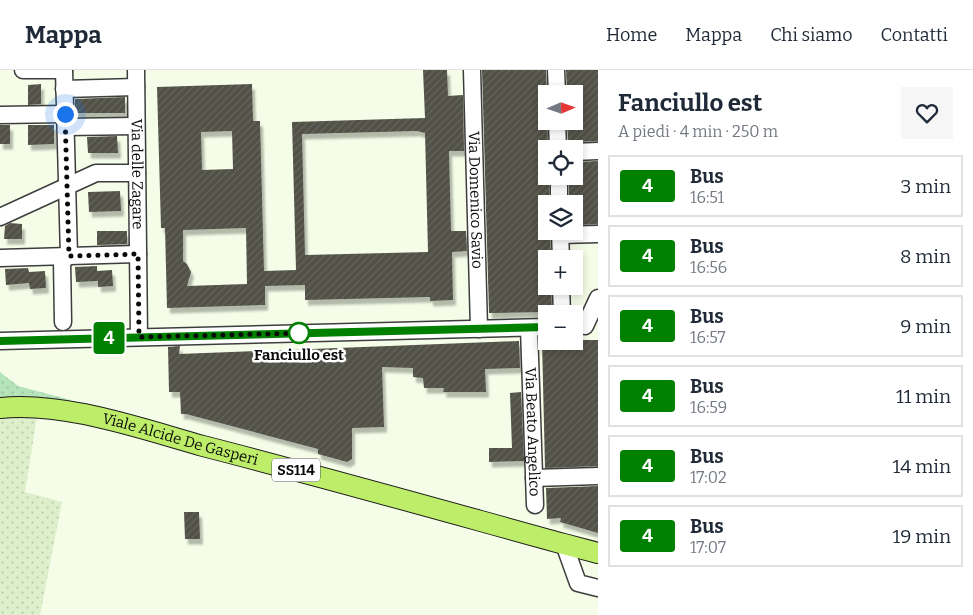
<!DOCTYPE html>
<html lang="it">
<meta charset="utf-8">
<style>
body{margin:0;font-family:Bitter,serif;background:#f6f6f7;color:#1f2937;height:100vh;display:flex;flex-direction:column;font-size:19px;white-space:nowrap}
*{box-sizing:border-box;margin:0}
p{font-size:16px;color:#747a83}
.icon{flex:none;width:28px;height:28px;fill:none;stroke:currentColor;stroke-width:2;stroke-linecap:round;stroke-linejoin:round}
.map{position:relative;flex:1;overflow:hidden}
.panel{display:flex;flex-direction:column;background:#fff;width:375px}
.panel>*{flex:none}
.badge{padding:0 10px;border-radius:4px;font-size:18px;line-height:32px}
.needle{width:32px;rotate:88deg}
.controls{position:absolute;left:538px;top:15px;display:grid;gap:10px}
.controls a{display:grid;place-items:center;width:45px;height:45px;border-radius:0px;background:#fff;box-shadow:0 2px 8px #0003;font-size:25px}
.you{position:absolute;width:25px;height:25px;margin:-12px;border:4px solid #fff;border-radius:50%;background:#1a73e8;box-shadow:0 0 0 8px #1a73e833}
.map>.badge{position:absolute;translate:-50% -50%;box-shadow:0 0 0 2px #fff}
.round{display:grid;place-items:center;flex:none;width:52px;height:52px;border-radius:0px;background:#f6f6f7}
.overview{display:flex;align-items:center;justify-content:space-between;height:85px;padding:0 20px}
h1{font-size:24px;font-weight:700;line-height:38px}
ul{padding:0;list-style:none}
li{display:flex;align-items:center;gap:15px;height:62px;margin:0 10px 8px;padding:0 10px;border:2px solid #e0e1e3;border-radius:0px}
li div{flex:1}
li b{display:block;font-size:19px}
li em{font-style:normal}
li .badge{min-width:55px;font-weight:700;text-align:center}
header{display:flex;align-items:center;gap:30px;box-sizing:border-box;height:70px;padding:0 25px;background:#fff;border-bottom:1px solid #e0e1e3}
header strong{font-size:24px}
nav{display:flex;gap:28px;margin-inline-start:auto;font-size:18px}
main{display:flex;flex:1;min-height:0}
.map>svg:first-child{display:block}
.farmland{fill:url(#farmland-dots)}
.grass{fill:url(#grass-dots)}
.building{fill:url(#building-hatch);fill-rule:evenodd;filter:url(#shadow)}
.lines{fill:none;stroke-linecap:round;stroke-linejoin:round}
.minor-casing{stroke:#3d3d3d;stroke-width:19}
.major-casing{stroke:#1b1b1b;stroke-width:22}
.minor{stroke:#fff;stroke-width:16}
.major{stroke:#bded69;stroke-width:20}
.line-casing{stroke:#fff;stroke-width:11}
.line{stroke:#008000;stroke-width:8}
.walk{stroke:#0a0a0a;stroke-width:5;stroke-dasharray:0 9}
.stop-dot{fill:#fff;stroke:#008000;stroke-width:2.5}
.labels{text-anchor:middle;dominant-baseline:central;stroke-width:5;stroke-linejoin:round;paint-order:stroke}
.shield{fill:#fff;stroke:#545454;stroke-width:1}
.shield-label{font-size:14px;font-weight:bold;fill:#0a0a0a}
.street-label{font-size:15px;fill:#0a0a0a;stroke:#fff}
.stop-label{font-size:15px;font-weight:bold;fill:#0a0a0a;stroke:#fff}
</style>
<header>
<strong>Mappa</strong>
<nav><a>Home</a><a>Mappa</a><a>Chi siamo</a><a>Contatti</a></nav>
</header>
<main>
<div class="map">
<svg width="598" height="545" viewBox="0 0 598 545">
<defs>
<pattern id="farmland-dots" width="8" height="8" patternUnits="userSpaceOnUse" patternTransform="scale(1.25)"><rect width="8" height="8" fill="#ddf0cb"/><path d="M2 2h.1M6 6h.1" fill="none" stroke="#bcccad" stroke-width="1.8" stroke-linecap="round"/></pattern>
<pattern id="grass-dots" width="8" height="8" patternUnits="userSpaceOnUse" patternTransform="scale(1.25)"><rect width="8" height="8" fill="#b6e4ba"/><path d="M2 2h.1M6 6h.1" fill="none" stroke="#9bc29f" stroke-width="1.8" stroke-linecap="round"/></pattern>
<pattern id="building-hatch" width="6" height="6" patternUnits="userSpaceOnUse" patternTransform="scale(1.25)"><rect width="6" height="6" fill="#515147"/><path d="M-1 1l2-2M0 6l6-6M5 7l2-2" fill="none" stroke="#65655d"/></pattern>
<filter id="shadow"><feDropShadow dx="3" dy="5.5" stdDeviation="1" flood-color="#0004"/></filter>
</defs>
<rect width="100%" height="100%" fill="#f5fde8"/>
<path class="farmland" d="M7 346 37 347 25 422 62 432 40 545H0V347Z"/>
<path class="grass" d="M0 302 18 316 71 330 38 328 0 330Z"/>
<path class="building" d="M423 0H447L448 26 463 25 464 81H449L451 161H466L467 181 452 182 453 230 430 231V227L305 230V215L265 216V235L167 238 165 158H161L157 17 252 14 253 51H260L264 201 296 200 292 52 425 48ZM232 61 233 99 202 100 201 62ZM417 61 425 63 428 182 305 185 302 64ZM246 158 247 214 187 216 191 202 187 194 183 191V160Z
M482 0H546L548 79H546V106H549V134H546V161H550L551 189H546V216H551L552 242 489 243Z
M566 0H598V71L574 72 568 74 567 51H574V24H567Z
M41 14V34L28 35V15Z
M125 27V43H75V29Z
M0 55H10V74H0Z
M28 55H54V74L28 75Z
M117 66 118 83H88L87 67Z
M598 91V154L574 155V134H569V106H574V92Z
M120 121 121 141 89 142 88 122Z
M10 153 22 154V169H4L5 156Z
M97 161H127V174L97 175Z
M97 196V201L112 200 113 216 98 217V211L76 212 75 197Z
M28 198 29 202 45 201 46 218 30 219 29 213 6 215 5 199Z
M574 270H598V396L545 398 542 271Z
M519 271 520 298 485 299 486 322H443L444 318H424L423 308 413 307V298L382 297 384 357 352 358V389L347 392 318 384V379L186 344H181L180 322H169L168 277 180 276 179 284Z
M521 322 524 391 489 392V378H512L510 323Z
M598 416V463L560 452 561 448 547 449 546 418Z
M184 442H199L200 469H185Z"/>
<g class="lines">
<defs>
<g id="minor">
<path d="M23 0H64"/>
<path id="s1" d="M136 0 139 267"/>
<path id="s2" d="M472 0 479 259"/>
<path d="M556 0 557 24"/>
<path d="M64 19 136 17"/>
<path d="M0 45 65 44"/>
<path d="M557 51 558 79"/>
<path d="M66 57 136 56"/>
<path d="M574 82 598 81"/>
<path d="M559 106V134"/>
<path d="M0 147 96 103H137"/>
<path d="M560 161 561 189"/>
<path d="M560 165 598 164"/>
<path d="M0 188 138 184"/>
<path d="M561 216 562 244"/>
<path d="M63 252 62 191 69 186 64 0"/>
<path d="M585 256 598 228"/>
<path id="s3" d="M529 258 535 435"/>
<path d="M0 271 546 257"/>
<path d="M534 408 598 406"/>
<path d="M564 474 578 513 598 518"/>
</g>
<g id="major">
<path id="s4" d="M0 338C63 331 142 359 203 376 324 407 444 441 564 474L598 483"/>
</g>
</defs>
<use href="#minor" class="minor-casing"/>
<use href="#major" class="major-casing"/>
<use href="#minor" class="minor"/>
<use href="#major" class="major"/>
</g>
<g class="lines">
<defs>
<path id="line" d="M0 271 546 257"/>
</defs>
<use href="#line" class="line-casing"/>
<use href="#line" class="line"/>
<path class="walk" d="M65 44 69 186 138 184 139 267 305 263H299"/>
</g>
<circle class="stop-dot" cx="299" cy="263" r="10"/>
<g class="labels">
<rect class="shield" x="272" y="388.5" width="48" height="23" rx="4"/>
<g class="shield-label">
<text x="296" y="400">SS114</text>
</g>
<g class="street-label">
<text stroke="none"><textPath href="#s1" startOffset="104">Via delle Zagare</textPath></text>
<text stroke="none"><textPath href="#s2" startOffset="130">Via Domenico Savio</textPath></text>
<text stroke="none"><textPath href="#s3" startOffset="104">Via Beato Angelico</textPath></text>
<text stroke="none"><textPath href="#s4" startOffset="184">Viale Alcide De Gasperi</textPath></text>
</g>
<g class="stop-label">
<text x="299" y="285">Fanciullo est</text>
</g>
</g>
</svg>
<div class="controls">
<a><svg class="needle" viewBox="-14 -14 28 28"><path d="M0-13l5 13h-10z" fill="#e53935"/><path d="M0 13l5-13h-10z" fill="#747a83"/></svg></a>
<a><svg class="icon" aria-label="locate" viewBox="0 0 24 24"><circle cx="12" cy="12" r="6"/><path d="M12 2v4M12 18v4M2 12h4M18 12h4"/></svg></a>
<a><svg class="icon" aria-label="layers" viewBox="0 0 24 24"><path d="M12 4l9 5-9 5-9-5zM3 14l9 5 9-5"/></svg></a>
<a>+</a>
<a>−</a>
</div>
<div class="you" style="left:65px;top:44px"></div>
<b class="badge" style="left:109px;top:268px;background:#008000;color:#fff">4</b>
</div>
<section class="panel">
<div class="overview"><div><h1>Fanciullo est</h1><p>A piedi · 4 min · 250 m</p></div><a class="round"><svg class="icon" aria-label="heart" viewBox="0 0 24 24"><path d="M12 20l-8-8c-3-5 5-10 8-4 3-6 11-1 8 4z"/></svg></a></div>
<ul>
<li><span class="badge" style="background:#008000;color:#fff">4</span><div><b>Bus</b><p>16:51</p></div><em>3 min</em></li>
<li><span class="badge" style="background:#008000;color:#fff">4</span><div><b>Bus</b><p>16:56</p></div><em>8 min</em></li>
<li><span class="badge" style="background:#008000;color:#fff">4</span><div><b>Bus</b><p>16:57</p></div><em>9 min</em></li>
<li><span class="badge" style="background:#008000;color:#fff">4</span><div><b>Bus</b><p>16:59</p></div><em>11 min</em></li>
<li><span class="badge" style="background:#008000;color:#fff">4</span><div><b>Bus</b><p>17:02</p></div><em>14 min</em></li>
<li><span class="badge" style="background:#008000;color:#fff">4</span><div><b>Bus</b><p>17:07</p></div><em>19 min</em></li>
</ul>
</section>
</main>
